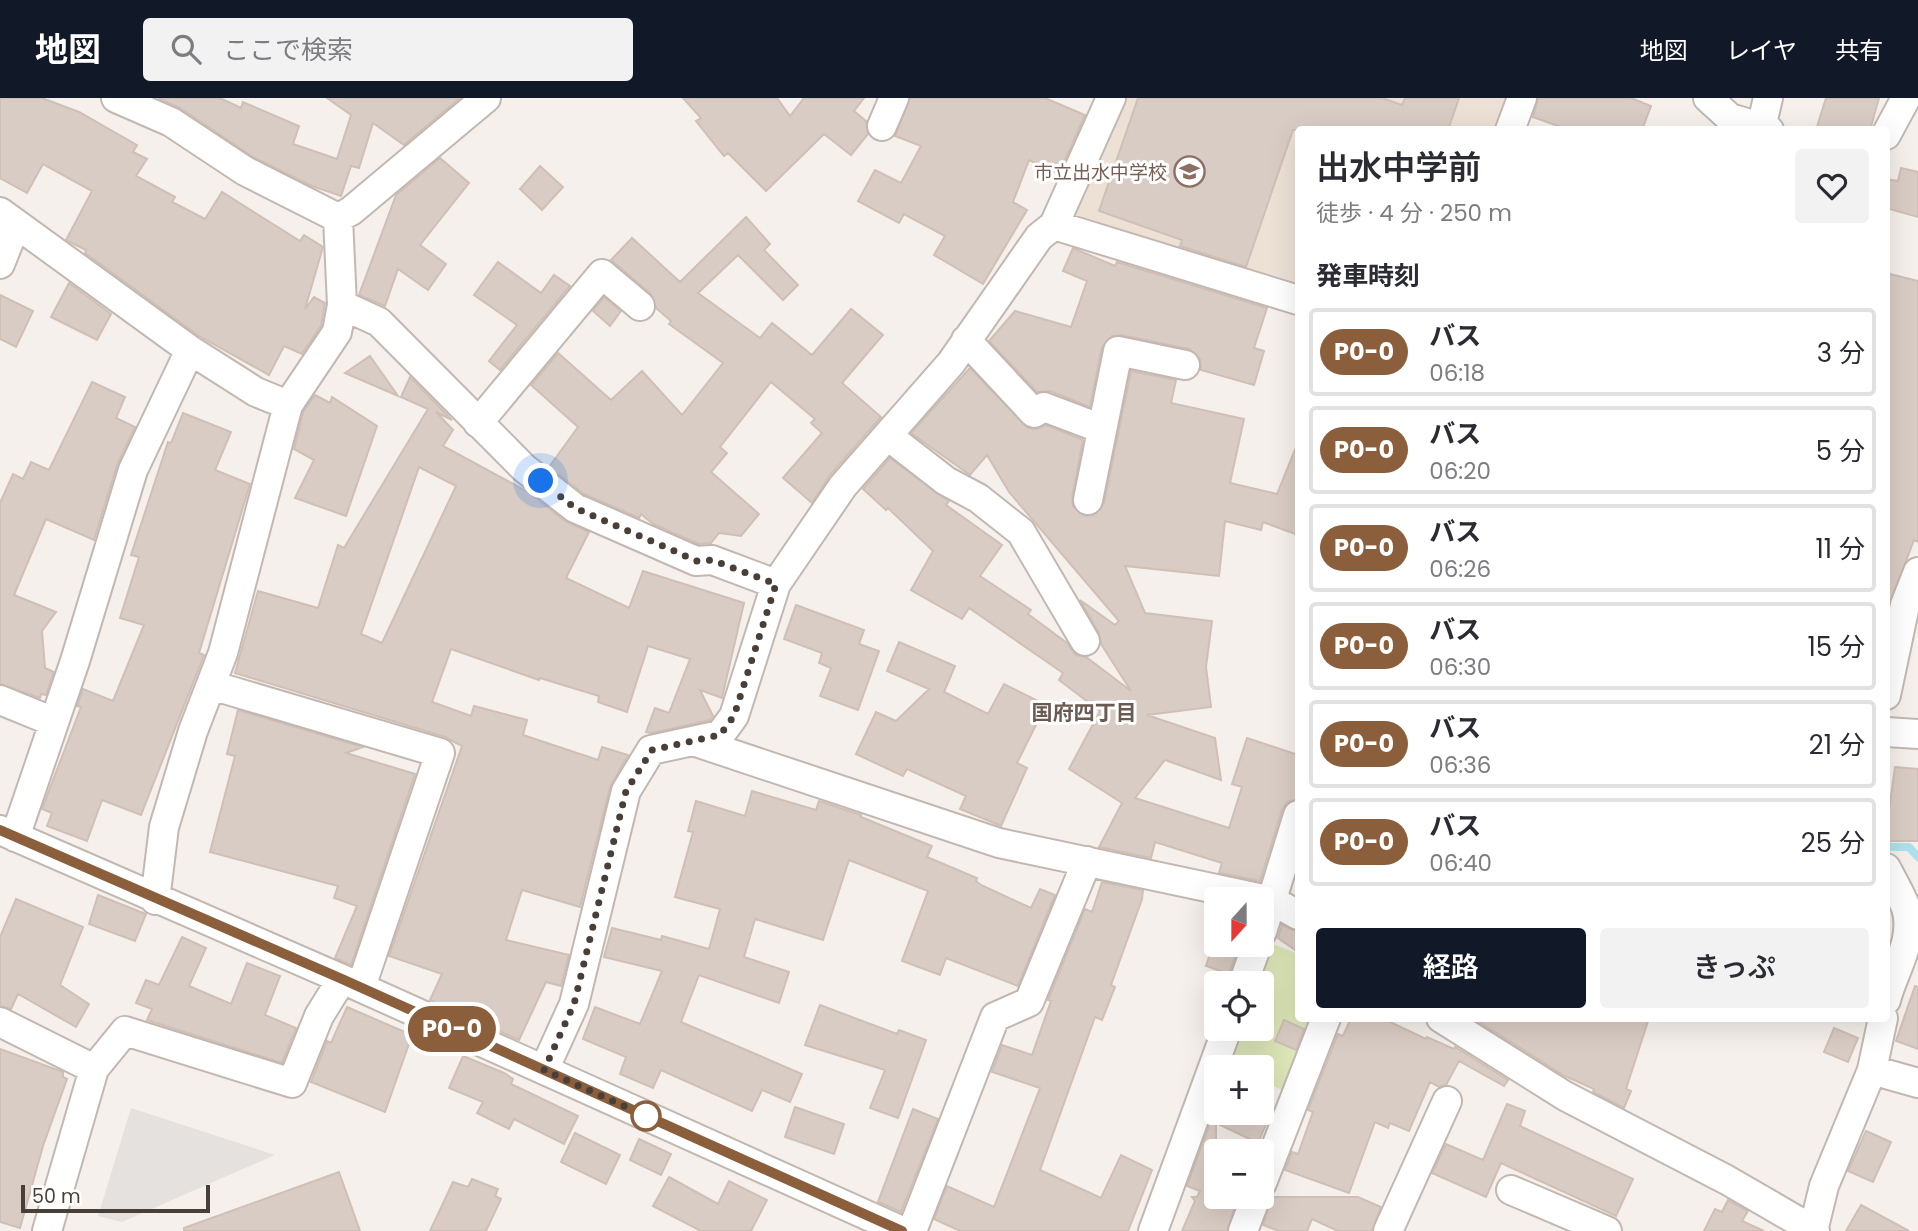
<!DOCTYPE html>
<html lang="ja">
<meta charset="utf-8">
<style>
body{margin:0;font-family:Poppins,"Noto Sans JP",sans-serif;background:#f2f2f3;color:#2b2b33;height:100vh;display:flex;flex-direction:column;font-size:26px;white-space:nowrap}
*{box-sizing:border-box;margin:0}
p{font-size:23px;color:#7c7c81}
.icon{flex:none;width:38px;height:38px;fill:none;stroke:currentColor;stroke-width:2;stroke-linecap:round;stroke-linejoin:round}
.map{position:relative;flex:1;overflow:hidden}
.details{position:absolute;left:1295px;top:28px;width:595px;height:896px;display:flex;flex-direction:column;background:#fff;border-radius:7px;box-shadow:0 7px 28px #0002}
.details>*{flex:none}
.badge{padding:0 14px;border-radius:23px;font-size:24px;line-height:46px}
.needle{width:46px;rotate:201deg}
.controls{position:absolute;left:1204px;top:789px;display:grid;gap:14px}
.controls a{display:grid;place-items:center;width:70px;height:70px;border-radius:7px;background:#fff;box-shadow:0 7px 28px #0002;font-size:35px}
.scale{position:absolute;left:21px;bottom:18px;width:189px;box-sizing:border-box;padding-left:7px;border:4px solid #493f39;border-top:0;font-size:19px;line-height:24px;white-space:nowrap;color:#493f39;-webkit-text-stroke:5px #fff;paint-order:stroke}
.you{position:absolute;width:35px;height:35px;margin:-18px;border:5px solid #fff;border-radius:50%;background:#1a73e8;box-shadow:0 0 0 10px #1a73e833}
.map>.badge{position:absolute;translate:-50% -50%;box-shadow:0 0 0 4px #fff}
h2{padding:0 21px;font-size:26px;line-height:63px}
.round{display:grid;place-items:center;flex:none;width:74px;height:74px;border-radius:7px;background:#f2f2f3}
.headline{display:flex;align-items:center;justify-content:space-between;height:119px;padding:0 21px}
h1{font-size:33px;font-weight:600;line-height:52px}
.action{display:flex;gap:14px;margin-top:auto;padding:14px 21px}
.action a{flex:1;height:80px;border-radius:7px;background:#111827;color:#fff;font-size:28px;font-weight:600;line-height:80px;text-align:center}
.action a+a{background:#f2f2f3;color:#2b2b33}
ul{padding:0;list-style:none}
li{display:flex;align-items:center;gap:21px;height:88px;margin:0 14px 10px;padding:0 7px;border:4px solid #e1e1e2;border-radius:7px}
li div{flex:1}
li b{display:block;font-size:26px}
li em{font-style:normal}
li .badge{min-width:77px;font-weight:700;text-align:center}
header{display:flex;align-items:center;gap:42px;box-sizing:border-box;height:98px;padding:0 35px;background:#111827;color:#fff}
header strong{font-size:33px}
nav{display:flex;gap:38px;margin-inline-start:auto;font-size:24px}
.search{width:490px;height:63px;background:#f2f2f3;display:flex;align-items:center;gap:18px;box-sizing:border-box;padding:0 24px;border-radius:7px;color:#7c7c81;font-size:26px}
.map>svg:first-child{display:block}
.education{fill:#ede1d6}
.green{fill:#dce6b7}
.parking{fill:#e4e1df}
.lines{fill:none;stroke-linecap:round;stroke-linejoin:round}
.stream{stroke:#ade2ec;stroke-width:8}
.building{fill:#d9ccc4;stroke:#d0bfb5;stroke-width:2;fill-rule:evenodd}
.minor-casing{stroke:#c3b8b1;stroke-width:32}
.minor{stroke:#fff;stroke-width:28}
.line-casing{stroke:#fff;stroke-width:16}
.line{stroke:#8b5e3c;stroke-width:10}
.walk{stroke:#493f39;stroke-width:7;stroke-dasharray:0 12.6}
.stop-dot{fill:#fff;stroke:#8b5e3c;stroke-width:3.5}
.labels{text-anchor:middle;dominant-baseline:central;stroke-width:6;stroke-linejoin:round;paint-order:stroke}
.education-label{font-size:19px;fill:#785e54;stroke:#fff;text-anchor:end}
.neighbourhood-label{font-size:21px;font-weight:bold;fill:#6b5a51;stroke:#fff}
</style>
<header>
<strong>地図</strong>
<div class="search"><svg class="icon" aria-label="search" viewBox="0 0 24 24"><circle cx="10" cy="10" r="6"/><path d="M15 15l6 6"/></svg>ここで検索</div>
<nav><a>地図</a><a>レイヤ</a><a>共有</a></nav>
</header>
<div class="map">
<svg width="1918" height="1133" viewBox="0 0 1918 1133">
<rect width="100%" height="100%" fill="#f5f0eb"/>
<path class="education" d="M1119 0H1513L1502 31 1298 32V195L1060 117Z"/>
<path class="green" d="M1263 842 1298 856V920L1314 921 1282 992 1262 983V970L1228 969 1217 965 1230 931H1262V886L1247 885Z"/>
<path class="parking" d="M131 1010 275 1057 122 1124 98 1118Z"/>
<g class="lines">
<path class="stream" d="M1886 749H1909L1918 759"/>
</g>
<path class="building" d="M0 0H42L79 14 137 47 133 54 147 61 136 78 175 99 172 104 205 121 222 94 300 143 304 137 323 149 305 211 314 199 325 205 321 228 302 256 284 248 269 277 199 238 85 155 86 152 66 142 92 93 43 66 27 95 0 80Z
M158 0H220L241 10 243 4 299 28 293 46 337 61 351 17 327 0H460L404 47 373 25 359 70 351 68 341 98 312 88 253 59 180 10Z
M683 0H777L790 18 804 0H864L854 13 866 23 868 36 851 57 824 36 766 93 728 55 724 58 696 23 701 20Z
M910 0H1045L1085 17 1059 76 1029 62 1013 104 1027 112 983 186 934 157 945 138 904 116 899 125 858 103 875 72 901 85 921 48 895 38Z
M1138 0H1382L1402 7 1405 0H1459L1448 32H1293L1246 169 1180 148 1182 142 1099 113Z
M1538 0H1631L1651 8 1642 32H1569L1533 19Z
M1826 0H1879L1870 32H1816Z
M440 60 469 85 420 147 446 166 428 192 398 171 385 208 359 197 396 97Z
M540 68 563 89 542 112 520 91Z
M1901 70 1918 74V119L1886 110V81L1898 83Z
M746 119 770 146 764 152 798 187 783 202 738 157 698 195 760 240 772 225 812 257 851 211 883 237 842 285 881 319 830 377 812 405 783 380 822 335 811 325 815 321 771 284 720 349 727 355 711 374 759 416 741 438 719 435 711 445 699 446 653 426 641 416 639 420 584 396 549 369 578 329 531 287 558 255 611 302 642 273 682 317 723 265 669 226 671 223 656 210 651 196 611 162 632 140 680 184Z
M1073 150 1115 168 1117 164 1267 210 1254 250 1264 253 1254 287 1201 272 1200 261 1189 251 1121 237 1112 238 1102 249 1090 309 1050 293 1037 294 989 243 1015 213 1071 229 1087 183 1063 173Z
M498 164 541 195 554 177 570 188 500 272 489 263 517 227 474 197Z
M1886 175 1918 183V444L1914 442 1887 513Z
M69 185 111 216 97 242 51 219Z
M0 197 33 213 16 249 0 241Z
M604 199 621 213 610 228 593 213Z
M370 258 398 298 345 275Z
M970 270 1028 330 1036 331 1046 327 1083 342 1072 399 1073 408 1084 418 1094 417 1104 405 1131 273 1176 282 1171 305 1244 321 1230 385 1277 396 1298 344V437L1263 424 1261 432 1225 423 1219 478 1125 468 1145 515 1212 523 1206 569 1211 609 1147 617 1215 640 1221 682 1165 662 1135 700 1229 730 1242 689 1232 686 1247 640 1298 657V701L1287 704 1282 712 1260 783 1219 775 1222 765 1155 744 1151 760 1099 749 1122 705 1069 671 1100 613 1059 582 1063 575 969 510 962 521 911 492 933 453 888 410 886 412 863 391 890 360 949 403 946 407 1002 447 980 478 1031 512 1028 516 1067 545 1076 557 1086 559 1131 593 1101 546 1099 535 1080 502 1115 527 1119 523 1009 394 987 357 970 377 911 335Z
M410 279 452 322 436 314 453 332 443 348 528 394 565 423 589 434 566 480 629 510 643 473 744 505 722 600 700 592 713 618 710 622 652 635 646 634 655 610 669 615 690 561 648 548 627 614 598 604 599 598 540 580 539 582 451 551 432 604 471 618 474 608 527 622 523 637 598 662 602 649 628 657 610 689 580 809 522 792 506 842 569 857 561 888 546 884 519 942 430 902 442 876 389 858 462 648 445 639 235 575 258 493 318 510 338 447 344 450 428 311 401 299ZM419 369 456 388 382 545 361 536Z
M92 284 125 299 116 320 135 329 117 367 94 442 46 421 14 497 56 514 42 533 45 570 54 574 46 597 41 596 40 600 0 586V405L13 376 23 381 31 364 49 372Z
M315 297 330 305 332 299 377 328 346 418 295 400 314 362 294 351 303 314Z
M183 315 231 334 215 372 250 386 199 555 204 557 141 717 102 702 87 743 47 728 52 715 42 711 81 609 77 608 83 591 113 603 144 527 120 520 139 459 131 457 168 344 171 345Z
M796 507 864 532 859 546 879 553 858 612 820 598 831 570 819 565 822 555 784 541Z
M899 544 955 568 944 594 988 616 1004 586 1046 607 1017 665 1027 670 1001 728 960 711 966 698 907 671 903 678 856 656 876 614 896 623 929 591 887 573Z
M238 612 363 649 346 655 415 676 351 867 335 860 357 808 334 800 338 788 210 754 235 658 227 656Z
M1895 669 1918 671V743H1887L1886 712H1889Z
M752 693 816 712 819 703 861 717V719L932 748 927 759 977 780 976 783 981 787 1031 810 1040 791 1055 797 1018 888 946 860 940 877 902 863 928 793 849 762 823 842 755 821 744 859 789 874 779 905 699 877 681 924 802 976 790 1004 762 992 752 1013 661 972 653 990 620 976 626 959 583 941 595 909 640 926 662 873 604 859 612 830 661 842 662 838 709 851 720 811 675 799 693 734 688 733 696 703 745 718Z
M1102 784 1143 792 1142 801 1111 887 1115 889 1102 922 1095 919 1040 1072 1101 1100 1121 1057 1152 1072 1128 1133H960L934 1121 947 1088 994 1109 1040 990 992 974 1002 947 1032 957 1051 903 1048 902 1085 811 1092 814Z
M98 797 146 816 135 843 89 826Z
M16 801 83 829 60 887 89 906 76 929 18 896 11 911 0 908V839Z
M1282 827 1298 834V854L1278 840Z
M182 839 206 850 189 888 231 906 247 865 280 878 265 917 296 930 282 965 147 922 152 911 136 905 146 882 159 887Z
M1213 847H1239L1229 876 1206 868Z
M1915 888 1918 889V951L1896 943Z
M820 907 897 936 899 932 926 942 898 1020 870 1010 885 972 805 947Z
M347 909 412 937 385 1014 311 984 327 943 331 945Z
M1351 920H1382L1426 941 1427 939 1454 951 1455 949 1508 982 1504 988 1459 963 1446 987 1439 989 1430 984 1409 1033 1390 1025 1388 1030 1375 1024 1349 1095 1285 1072 1292 1054 1298 1056 1313 1014 1308 1012 1338 936 1343 938Z
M1473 920H1649L1626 991 1631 993 1624 1010 1593 994 1594 991 1563 977Z
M1284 922 1304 931 1296 952 1275 943Z
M1834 930 1858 940 1848 964 1824 954Z
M0 951 63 974V979L67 981 43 1048 20 1130 0 1124Z
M463 958 504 975 513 981 511 986 578 1018 564 1046 514 1021 509 1031 477 1015 483 1004 449 990Z
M1507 1006 1525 1013 1520 1028 1633 1081 1616 1118 1501 1065 1486 1099 1432 1075 1446 1046 1483 1062Z
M795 1009 844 1026 834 1056 785 1039Z
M1216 1009V1015H1271L1258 1045 1216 1025V1099H1238L1227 1133H1182L1195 1103 1192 1099H1197L1200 1093 1187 1088Z
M913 1011 938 1021 901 1114 878 1104Z
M1866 1033 1891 1044 1873 1084 1848 1073Z
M575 1035 620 1057 606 1086 561 1064Z
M639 1041 671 1056 661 1077 630 1062Z
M339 1074 360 1133H184V1130Z
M669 1079 718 1106 729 1083 767 1102 751 1133H701L653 1108Z
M472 1081 498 1091 495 1098 501 1101 486 1133H430L453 1084 468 1089Z
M1272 1099H1358L1381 1109 1372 1133H1338L1312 1121 1307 1133H1279L1263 1127Z
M1728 1102 1748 1113 1742 1123 1764 1133H1704L1715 1111 1722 1114Z
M1861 1107 1909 1133H1846Z"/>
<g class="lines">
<defs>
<path id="minor" d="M116 0 171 24 245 73 338 120
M1708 0 1730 20 1769 32
M882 28 894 0
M1761 30 1768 0
M1510 32 1522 0
M1886 37 1906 0
M0 114 190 252 256 294 288 307
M1054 127 1111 0
M0 166 16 126
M342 207 379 224 524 370 575 410 696 463 712 462 776 486
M966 242 1034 315 1044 309 1102 331
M478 325 602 176 640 208
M888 338 946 383 978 400 1021 434 1085 543
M1088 402 1118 253 1185 267
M211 587 440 655 361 889
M1886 597 1905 507 1918 474
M0 602 54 624
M1886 634 1918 636
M693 643 999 745 1273 803 1298 817
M0 732 342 881 902 1133
M15 739 75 563 133 372 190 252
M1886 770C1893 783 1901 797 1906 810 1916 841 1893 874 1886 902
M155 802 164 729 193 633 223 555 288 307 337 234 342 207 338 120 351 113 486 0
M1262 834 1298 717
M1243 886 1257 847
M1441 920 1565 998 1727 1082 1815 1133
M0 924 94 971 47 1133
M94 971 125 933 292 985 319 918 342 881
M544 972 574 906 626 693 651 652 720 637 734 618 776 486 843 388 951 265 1039 139 1054 127 1298 202
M1872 972 1918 985
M1262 1085 1326 920
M1511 1092 1607 1133
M912 1133 995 919 1029 904 1087 763
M1153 1133 1227 931
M1243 1133 1256 1099
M1388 1133 1447 1003
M1813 1133 1824 1088 1872 972 1883 920"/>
</defs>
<use href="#minor" class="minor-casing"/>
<use href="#minor" class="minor"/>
</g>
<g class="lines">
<defs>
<path id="line" d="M0 732 342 881 902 1133"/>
</defs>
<use href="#line" class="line-casing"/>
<use href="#line" class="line"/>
<path class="walk" d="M541 383 575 410 672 452 696 463 712 462 776 486 734 618 720 637 652 652 626 693 574 906 544 972 646 1018"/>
</g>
<defs>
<symbol id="school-ring" viewBox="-11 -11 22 22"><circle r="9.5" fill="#fff" stroke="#8d6e63" stroke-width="1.5"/><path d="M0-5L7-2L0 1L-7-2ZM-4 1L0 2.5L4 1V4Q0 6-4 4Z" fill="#8d6e63"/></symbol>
</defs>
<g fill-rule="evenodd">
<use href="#school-ring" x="1172" y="56" width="35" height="35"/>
</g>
<circle class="stop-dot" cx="646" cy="1018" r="14"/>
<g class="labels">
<g class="education-label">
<text x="1167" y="74">市立出水中学校</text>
</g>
<g class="neighbourhood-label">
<text x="1084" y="614">国府四丁目</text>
</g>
</g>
</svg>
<div class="controls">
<a><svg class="needle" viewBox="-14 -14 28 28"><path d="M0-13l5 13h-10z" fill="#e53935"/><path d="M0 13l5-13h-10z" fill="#7c7c81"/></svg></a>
<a><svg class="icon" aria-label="locate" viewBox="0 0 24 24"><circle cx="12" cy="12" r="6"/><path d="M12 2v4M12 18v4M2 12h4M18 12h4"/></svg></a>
<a>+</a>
<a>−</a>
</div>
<div class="scale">50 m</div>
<div class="you" style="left:541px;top:383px"></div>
<b class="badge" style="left:452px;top:931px;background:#8b5e3c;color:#fff">P0-0</b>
<section class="details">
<div class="headline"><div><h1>出水中学前</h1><p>徒歩 · 4 分 · 250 m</p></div><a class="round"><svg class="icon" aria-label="heart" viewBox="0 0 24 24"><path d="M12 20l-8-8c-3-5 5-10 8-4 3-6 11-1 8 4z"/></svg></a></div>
<h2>発車時刻</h2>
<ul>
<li><span class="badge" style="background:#8b5e3c;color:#fff">P0-0</span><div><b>バス</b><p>06:18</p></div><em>3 分</em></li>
<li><span class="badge" style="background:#8b5e3c;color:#fff">P0-0</span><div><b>バス</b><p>06:20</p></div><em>5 分</em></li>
<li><span class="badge" style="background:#8b5e3c;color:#fff">P0-0</span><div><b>バス</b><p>06:26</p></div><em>11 分</em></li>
<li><span class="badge" style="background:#8b5e3c;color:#fff">P0-0</span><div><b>バス</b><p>06:30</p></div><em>15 分</em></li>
<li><span class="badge" style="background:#8b5e3c;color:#fff">P0-0</span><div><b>バス</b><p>06:36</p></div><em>21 分</em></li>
<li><span class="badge" style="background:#8b5e3c;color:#fff">P0-0</span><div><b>バス</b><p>06:40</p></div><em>25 分</em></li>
</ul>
<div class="action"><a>経路</a><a>きっぷ</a></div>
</section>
</div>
